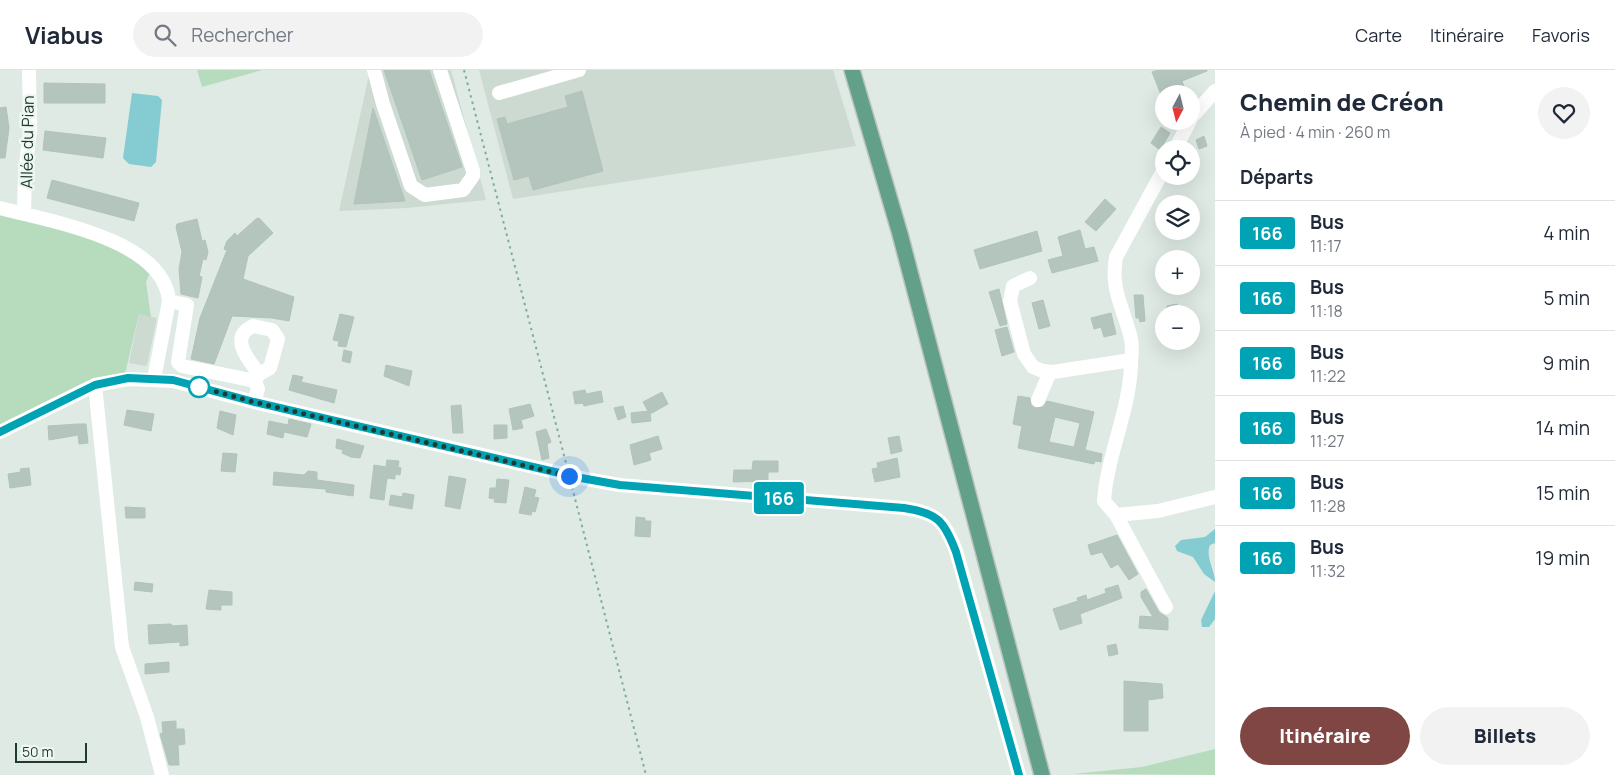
<!DOCTYPE html>
<html lang="fr">
<meta charset="utf-8">
<style>
body{margin:0;font-family:Manrope,sans-serif;background:#f2f2f3;color:#1f2937;height:100vh;display:flex;flex-direction:column;font-size:19px;white-space:nowrap}
*{box-sizing:border-box;margin:0}
p{font-size:16px;color:#747a83}
.icon{flex:none;width:28px;height:28px;fill:none;stroke:currentColor;stroke-width:2;stroke-linecap:round;stroke-linejoin:round}
.map{position:relative;flex:1;overflow:hidden}
.sheet{display:flex;flex-direction:column;background:#fff;width:400px}
.sheet>*{flex:none}
.badge{padding:0 10px;border-radius:4px;font-size:18px;line-height:32px}
.needle{width:32px;rotate:187deg}
.tools{position:absolute;left:1155px;top:15px;display:grid;gap:10px}
.tools a{display:grid;place-items:center;width:45px;height:45px;border-radius:50%;background:#fff;box-shadow:0 5px 20px #0002;font-size:25px}
.scale{position:absolute;left:15px;bottom:12px;width:72px;box-sizing:border-box;padding-left:5px;border:2px solid #1f3a30;border-top:0;font-size:14px;line-height:18px;white-space:nowrap;color:#1f3a30;-webkit-text-stroke:4px #eef7f2;paint-order:stroke}
.you{position:absolute;width:25px;height:25px;margin:-12px;border:4px solid #fff;border-radius:50%;background:#1a73e8;box-shadow:0 0 0 8px #1a73e833}
.map>.badge{position:absolute;translate:-50% -50%;box-shadow:0 0 0 2px #fff}
h2{padding:0 25px;font-size:19px;line-height:45px}
.round{display:grid;place-items:center;flex:none;width:52px;height:52px;border-radius:26px;background:#f2f2f3}
.head{display:flex;align-items:center;justify-content:space-between;height:85px;padding:0 25px}
h1{font-size:24px;font-weight:800;line-height:38px}
.button{display:flex;gap:10px;margin-top:auto;padding:10px 25px}
.button a{flex:1;height:58px;border-radius:30px;background:#7f4643;color:#fff;font-size:20px;font-weight:800;line-height:58px;text-align:center}
.button a+a{background:#f2f2f3;color:#1f2937}
ul{padding:0;list-style:none}
li{display:flex;align-items:center;gap:15px;height:65px;padding:0 25px;border-top:1px solid #e0e1e3}
li div{flex:1}
li b{display:block;font-size:19px}
li em{font-style:normal}
li .badge{min-width:55px;font-weight:700;text-align:center}
header{display:flex;align-items:center;gap:30px;box-sizing:border-box;height:70px;padding:0 25px;background:#fff;border-bottom:1px solid #e0e1e3}
header strong{font-size:24px}
nav{display:flex;gap:28px;margin-inline-start:auto;font-size:18px}
.search{width:350px;height:45px;background:#f2f2f3;display:flex;align-items:center;gap:12px;box-sizing:border-box;padding:0 18px;border-radius:28px;color:#747a83;font-size:19px}
main{display:flex;flex:1;min-height:0}
.map>svg:first-child{display:block}
.built{fill:#ccdad2}
.green{fill:#b6dcbd}
.water{fill:#84ccd1}
.building{fill:#b3c5bc;stroke:#b1c3ba;fill-rule:evenodd}
.lines{fill:none;stroke-linecap:round;stroke-linejoin:round}
.major-casing{stroke:#bcc4c1;stroke-width:18}
.path{stroke:#7eae9a;stroke-width:2;stroke-dasharray:2.5 4;stroke-linecap:butt}
.minor{stroke:#fff;stroke-width:14}
.major{stroke:#62a08a;stroke-width:15}
.line-casing{stroke:#fff;stroke-width:11}
.line{stroke:#00a3b4;stroke-width:8}
.walk{stroke:#1f3a30;stroke-width:5;stroke-dasharray:0 9}
.stop-dot{fill:#fff;stroke:#00a3b4;stroke-width:2.5}
.labels{text-anchor:middle;dominant-baseline:central;stroke-width:5;stroke-linejoin:round;paint-order:stroke}
.street-label{font-size:16px;fill:#1f3a30;stroke:#eef7f2}
</style>
<header>
<strong>Viabus</strong>
<div class="search"><svg class="icon" aria-label="search" viewBox="0 0 24 24"><circle cx="10" cy="10" r="6"/><path d="M15 15l6 6"/></svg>Rechercher</div>
<nav><a>Carte</a><a>Itinéraire</a><a>Favoris</a></nav>
</header>
<main>
<div class="map">
<svg width="1215" height="705" viewBox="0 0 1215 705">
<rect width="100%" height="100%" fill="#deeae3"/>
<path class="built" d="M368 0H451L486 130 407 138 339 141 369 5Z
M479 0H833L856 76 513 129Z
M139 244 157 248 147 295 145 296 129 293Z"/>
<path class="green" d="M197 0H262L202 17Z
M0 141 125 179 150 203 146 212 151 247 139 244 125 304 0 356Z
M1215 679V705L1073 704 1142 697Z"/>
<path class="water" d="M132 23 158 26 162 30 156 92 151 97 129 94 123 88Z
M1215 459V473L1210 475C1205 487 1215 500 1215 512L1204 504 1193 487 1177 481 1175 476 1181 470 1205 467Z
M1215 521V549L1209 557H1202L1201 550Z"/>
<path class="building" d="M384 0H429L462 97 422 110Z
M1158 0H1207V1L1182 11 1184 17 1164 24 1162 27 1152 2Z
M44 13 105 14V33H44Z
M582 21 603 101 533 120 529 106 514 110 497 49 505 47 507 54 568 37 565 26Z
M6 37 9 58 5 88H0V38Z
M373 38 405 131 354 134Z
M1161 57 1170 63 1160 80 1151 73Z
M45 61 106 68 103 88 43 80Z
M1204 66 1207 76 1199 79 1196 70Z
M52 110 139 133 134 151 47 128Z
M1105 129 1116 139 1096 161 1085 152Z
M259 148 273 163 248 186 243 209 294 227 289 251 272 248 232 246 214 294 191 289 200 248 227 180 224 179 227 171 235 163 237 166 256 149Z
M197 149 202 171 205 170 208 182 206 190 203 189 199 206 202 207 198 228 181 224 179 199 182 182 176 157 177 154Z
M1080 160 1085 179 1094 177 1098 191 1052 203 1048 190 1063 186 1058 167Z
M1037 161 1042 181 980 199 974 180Z
M999 219 1007 254 1000 256 989 222Z
M1134 225H1143L1145 251 1140 252 1139 248H1136Z
M1043 230 1050 256 1039 259 1032 233Z
M1177 234 1179 242 1168 244 1167 236Z
M1111 243 1116 264 1104 267 1101 257 1094 259 1091 248Z
M340 244 354 247 346 277 338 276 339 271 333 270Z
M1007 257 1014 282 1002 286 995 260Z
M344 280 352 282 350 293 342 291Z
M386 295 412 301 409 316 384 306Z
M293 305 303 307 301 312 337 320 334 333 289 320Z
M585 320 586 324 601 321 603 332 584 336 583 333 575 334 573 322Z
M662 322 668 334 650 344 651 351 632 353 631 343 648 341 643 332Z
M1018 326 1030 328 1031 335 1035 338 1043 337 1047 331 1094 342 1085 380 1102 384 1101 392 1095 391 1094 394 1018 378 1022 356 1013 354ZM1055 347 1080 353 1074 377 1049 372Z
M530 334 534 346 521 350 523 358 513 360 509 339Z
M461 335 463 363H453L451 336Z
M623 336 626 347 618 350 614 338Z
M127 340 154 344 151 361 124 355Z
M220 341 236 345 233 365 217 358Z
M289 349 311 354 307 367 284 362 283 368 267 364 269 351 288 355Z
M78 354H86L88 373 79 374 78 365 49 370 48 356Z
M494 355H507V368L494 369Z
M546 359 551 372 547 374 549 388 542 390 536 362Z
M658 366 662 379 649 383 651 390 634 395 630 375Z
M899 366 902 381 891 384 888 368Z
M337 369 364 376 360 388 351 387 342 383 343 380 336 378Z
M223 383 237 384 235 402 221 401Z
M897 388 900 407 875 412 872 399 878 398 877 393Z
M387 390 399 391 398 397 401 398 400 405 395 404V409L387 408 384 430 370 428 374 395 386 397Z
M753 391H778V402H768V411L733 412 734 400H752Z
M29 398 31 415 10 418 8 404 21 402 20 399Z
M308 401 317 402V410L354 415 353 426 326 422V419L273 415 274 402 304 405Z
M449 406 466 409 460 439 445 436Z
M497 409 509 410 506 433 494 432 495 429 489 428 490 418H496Z
M525 417 536 420 534 427 539 428 535 442 532 441 531 445 519 443Z
M403 423 414 425 412 439 389 435 391 425 402 427Z
M125 437 145 438V448H126Z
M636 447 645 448V451H651L650 467 635 466Z
M1117 465 1138 504 1129 510 1118 494 1111 498 1102 482 1091 485 1088 475Z
M135 512 153 514 152 522 134 520Z
M1118 515 1122 528 1080 544 1082 553 1060 560 1053 539 1078 531 1077 528 1086 525 1087 530 1106 523 1105 519Z
M1146 519 1159 542 1168 548V560L1139 558 1140 546 1153 547 1141 527V522Z
M209 520 232 522V535H221V540L206 539Z
M171 554 172 556 187 555 188 575 180 576V572L149 574 148 555Z
M1116 574 1118 584 1109 586 1107 576Z
M169 592V602L145 604V594Z
M1124 611 1162 614 1163 628 1148 630V661H1124Z
M176 651V659H184L185 674 178 675 179 695H169L160 664 163 663 162 652Z"/>
<g class="lines">
<defs>
<path id="major" d="M852 0 900 164 1042 705"/>
</defs>
<use href="#major" class="major-casing"/>
<path class="path" d="M464 0 566 393
M572 417 646 705"/>
<path class="minor" d="M374 0 383 34 411 116 425 125 463 120 473 106V101L440 0
M499 23 579 0
M1191 48 1215 21
M1175 79 1190 51
M1164 99 1116 187C1110 220 1124 239 1131 269 1133 277 1131 288 1131 296 1129 342 1107 386 1104 431L1116 445 1166 537
M0 138C48 151 164 169 169 231L154 309
M24 144 25 103 30 61 29 0
M1030 208 1013 216 1010 231 1024 284 1033 297 1043 301 1053 302 1131 290
M169 231 187 235 178 292 182 296 255 311
M95 315 122 577 147 647 162 705
M1038 330 1050 302
M254 332 258 319 255 311 259 304 270 298 278 269 272 260 253 256C228 268 249 290 259 304
M0 362 95 315 128 309 173 311 254 332 581 408 619 415 904 438C937 443 944 450 956 481L1019 705
M1116 445 1158 441 1215 427"/>
<use href="#major" class="major"/>
</g>
<g class="lines">
<defs>
<path id="line" d="M0 362 95 315 128 308 173 310 254 332 581 408 620 415 904 438C937 443 944 450 956 482L1019 705"/>
</defs>
<use href="#line" class="line-casing"/>
<use href="#line" class="line"/>
<path class="walk" d="M199 317 254 332 569 406"/>
</g>
<circle class="stop-dot" cx="199" cy="317" r="10"/>
<g class="labels">
<g class="street-label">
<text transform="translate(27 72) rotate(-89)">Allée du Pian</text>
</g>
</g>
</svg>
<div class="tools">
<a><svg class="needle" viewBox="-14 -14 28 28"><path d="M0-13l5 13h-10z" fill="#e53935"/><path d="M0 13l5-13h-10z" fill="#747a83"/></svg></a>
<a><svg class="icon" aria-label="locate" viewBox="0 0 24 24"><circle cx="12" cy="12" r="6"/><path d="M12 2v4M12 18v4M2 12h4M18 12h4"/></svg></a>
<a><svg class="icon" aria-label="layers" viewBox="0 0 24 24"><path d="M12 4l9 5-9 5-9-5zM3 14l9 5 9-5"/></svg></a>
<a>+</a>
<a>−</a>
</div>
<div class="scale">50 m</div>
<div class="you" style="left:569px;top:406px"></div>
<b class="badge" style="left:779px;top:428px;background:#00a3b4;color:#fff">166</b>
</div>
<section class="sheet">
<div class="head"><div><h1>Chemin de Créon</h1><p>À pied · 4 min · 260 m</p></div><a class="round"><svg class="icon" aria-label="heart" viewBox="0 0 24 24"><path d="M12 20l-8-8c-3-5 5-10 8-4 3-6 11-1 8 4z"/></svg></a></div>
<h2>Départs</h2>
<ul>
<li><span class="badge" style="background:#00a3b4;color:#fff">166</span><div><b>Bus</b><p>11:17</p></div><em>4 min</em></li>
<li><span class="badge" style="background:#00a3b4;color:#fff">166</span><div><b>Bus</b><p>11:18</p></div><em>5 min</em></li>
<li><span class="badge" style="background:#00a3b4;color:#fff">166</span><div><b>Bus</b><p>11:22</p></div><em>9 min</em></li>
<li><span class="badge" style="background:#00a3b4;color:#fff">166</span><div><b>Bus</b><p>11:27</p></div><em>14 min</em></li>
<li><span class="badge" style="background:#00a3b4;color:#fff">166</span><div><b>Bus</b><p>11:28</p></div><em>15 min</em></li>
<li><span class="badge" style="background:#00a3b4;color:#fff">166</span><div><b>Bus</b><p>11:32</p></div><em>19 min</em></li>
</ul>
<div class="button"><a>Itinéraire</a><a>Billets</a></div>
</section>
</main>
